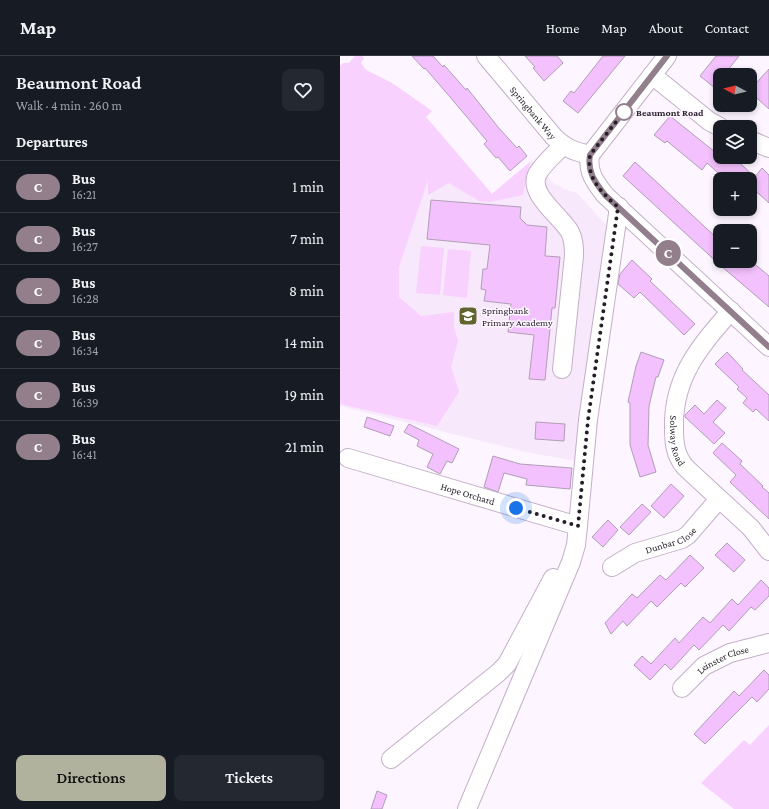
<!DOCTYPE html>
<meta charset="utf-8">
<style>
body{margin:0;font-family:"Crimson Pro",serif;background:#242831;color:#f1f3f6;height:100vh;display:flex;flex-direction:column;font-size:15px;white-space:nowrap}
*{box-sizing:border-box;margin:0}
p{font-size:13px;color:#9ea1a6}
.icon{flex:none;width:22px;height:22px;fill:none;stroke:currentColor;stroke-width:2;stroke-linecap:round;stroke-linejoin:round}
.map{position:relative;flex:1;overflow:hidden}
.details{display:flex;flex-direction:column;background:#171b24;width:340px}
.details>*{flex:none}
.badge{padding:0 8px;border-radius:13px;font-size:14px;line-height:26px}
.needle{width:26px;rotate:277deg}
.fabs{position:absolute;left:373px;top:12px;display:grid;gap:8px}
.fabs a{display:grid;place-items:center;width:44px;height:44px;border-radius:8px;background:#171b24;box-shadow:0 2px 6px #0003;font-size:20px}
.you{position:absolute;width:20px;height:20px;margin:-10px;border:3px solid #fff;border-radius:50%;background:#1a73e8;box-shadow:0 0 0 6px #1a73e833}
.map>.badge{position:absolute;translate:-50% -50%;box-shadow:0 0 0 2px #fff}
h2{padding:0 16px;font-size:15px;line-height:36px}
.round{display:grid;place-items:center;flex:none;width:42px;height:42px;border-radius:8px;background:#242831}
.head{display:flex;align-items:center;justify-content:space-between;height:68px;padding:0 16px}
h1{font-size:19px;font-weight:600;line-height:30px}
.button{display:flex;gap:8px;margin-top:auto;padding:8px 16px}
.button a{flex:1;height:46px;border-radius:8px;background:#b0b29d;color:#111;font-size:16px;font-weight:600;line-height:46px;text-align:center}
.button a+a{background:#242831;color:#f1f3f6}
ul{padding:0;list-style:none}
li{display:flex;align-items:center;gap:12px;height:52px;padding:0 16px;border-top:1px solid #363941}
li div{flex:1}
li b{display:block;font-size:15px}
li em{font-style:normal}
li .badge{min-width:44px;font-weight:700;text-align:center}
header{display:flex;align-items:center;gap:24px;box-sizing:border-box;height:56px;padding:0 20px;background:#171b24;border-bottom:1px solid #363941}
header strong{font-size:19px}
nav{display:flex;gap:22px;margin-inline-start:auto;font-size:14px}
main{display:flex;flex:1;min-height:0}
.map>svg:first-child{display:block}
.built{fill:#f8e8fb}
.green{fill:#f8d1ff}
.building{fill:#f3c1fd;stroke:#b29db6}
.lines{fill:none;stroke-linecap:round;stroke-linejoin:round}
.minor-casing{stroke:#c4afc8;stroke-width:20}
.minor{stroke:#fff;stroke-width:18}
.line-casing{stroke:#fff;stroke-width:9}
.line{stroke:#927f8b;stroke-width:6}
.walk{stroke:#251d27;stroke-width:4;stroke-dasharray:0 7.2}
.stop-dot{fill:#fff;stroke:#927f8b;stroke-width:2}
.labels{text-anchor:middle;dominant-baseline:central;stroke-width:3;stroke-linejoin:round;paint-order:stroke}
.street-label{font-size:10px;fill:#251d27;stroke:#fdf5ff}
.stop-label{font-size:10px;font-weight:bold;fill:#251d27;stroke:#fdf5ff;text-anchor:start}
.poi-label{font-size:10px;fill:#251d27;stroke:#fdf5ff;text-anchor:start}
</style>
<header>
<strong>Map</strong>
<nav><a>Home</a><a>Map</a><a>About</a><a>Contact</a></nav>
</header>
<main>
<section class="details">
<div class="head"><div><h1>Beaumont Road</h1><p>Walk · 4 min · 260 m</p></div><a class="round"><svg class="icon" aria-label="heart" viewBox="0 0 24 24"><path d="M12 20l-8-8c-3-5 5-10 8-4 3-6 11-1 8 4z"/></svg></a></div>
<h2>Departures</h2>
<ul>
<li><span class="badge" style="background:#927f8b;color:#fff">C</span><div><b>Bus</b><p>16:21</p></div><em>1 min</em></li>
<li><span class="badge" style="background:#927f8b;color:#fff">C</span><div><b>Bus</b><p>16:27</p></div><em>7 min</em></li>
<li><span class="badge" style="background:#927f8b;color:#fff">C</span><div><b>Bus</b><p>16:28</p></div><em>8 min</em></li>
<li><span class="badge" style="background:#927f8b;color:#fff">C</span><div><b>Bus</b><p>16:34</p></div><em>14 min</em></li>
<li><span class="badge" style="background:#927f8b;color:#fff">C</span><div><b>Bus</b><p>16:39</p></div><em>19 min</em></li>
<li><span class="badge" style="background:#927f8b;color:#fff">C</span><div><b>Bus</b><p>16:41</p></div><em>21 min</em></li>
</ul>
<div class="button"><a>Directions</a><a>Tickets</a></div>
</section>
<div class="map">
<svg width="429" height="753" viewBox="0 0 429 753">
<rect width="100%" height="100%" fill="#fdf5ff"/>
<path class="built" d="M15 0H22L24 2 21 7 26 14 52 27 92 55 86 61 152 138 192 104 215 129 220 130 224 133 237 137 267 170 236 405 186 396 0 350V10L3 7H9Z"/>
<path class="green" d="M15 0H22L24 2 21 7 26 14 52 27 92 55 86 61 152 138 190 106 183 139 150 146 139 145 109 127 88 139V124L59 211V241L81 260 114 256V272L118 285 111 311 119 336 97 370 0 348V10L3 7H9Z
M81 190 104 192 100 239 76 237Z
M108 193 131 195 127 242 103 239Z
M429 669V753H394L361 727 404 684 410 689Z"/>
<path class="building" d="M72 0H93L103 11 104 9 126 34 127 32 158 71 177 92 179 90 187 100 170 115 158 101 156 102 144 88 147 85 110 41 85 12 84 13Z
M185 0H217L223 7 204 25 193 12 195 11Z
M263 0H285L238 57 223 45 231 35 234 37Z
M376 0H399L384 19H380V26L375 32 360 20Z
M429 13V53L410 36V34Z
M330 60 380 100V101L387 105 390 101H393L415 121 422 112 429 119V147L410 130V123H385L367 107 362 114 327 85 325 87 314 79Z
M295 106 380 185V205H411L429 220V251L380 209 283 120Z
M91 144 181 151 180 162 187 169 207 171 205 200 220 201 215 252H212L205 324 189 323 194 279 168 276 171 248 144 245 146 234 141 233 143 213H147L150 189 87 183Z
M292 204 312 223 310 225 355 268 344 279 300 236 294 242 278 228 280 218Z
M301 296 324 304 318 321H316L309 350 308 389 316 416 300 421 290 389V347L288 346 296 310Z
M387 296 403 313 402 314 429 339V365L416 353 413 356 403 347 407 342 397 333 399 331 375 308Z
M377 344 386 352 373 366 385 377 374 388 345 361V359L355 349 364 358Z
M27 361 54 370 50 380 24 371Z
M196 366 225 368 224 385 195 383Z
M69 368 119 393 112 407 107 405 100 418 87 411 93 398 77 390 79 384 64 376Z
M382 387 402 405 400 408 423 430 422 431 429 437V463L390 426 396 419 373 397Z
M153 400 180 408 232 412 230 433 186 429 187 423 164 417 158 436 144 431Z
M331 428 344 440 324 462 311 450Z
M302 448 311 456 289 479 280 471Z
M268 464 278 474 263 491 252 481Z
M387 487 405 504 394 516 375 499Z
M350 499 364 512 345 531 341 527 317 551 311 545 287 570 283 565 271 578 265 567 292 538 297 542 320 519 326 524Z
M421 524 429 532V540L415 554 411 551 389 575 383 569 359 594 354 589 331 614 325 608 310 624 294 609 302 600 311 608 335 582 339 587 363 561 370 567 392 543 398 549Z
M424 614 429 619V633L417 646 412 641 365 688 354 678 394 635 399 640Z
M37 735 47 739 42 753H31Z"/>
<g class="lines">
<defs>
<g id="minor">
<path id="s1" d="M146 0 214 81C227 93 233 95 250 99"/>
<path d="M327 0 250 99C247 116 255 126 265 139L429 291"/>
<path d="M312 19 369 65 380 71"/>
<path d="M410 84 429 92"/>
<path id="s2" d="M391 255C360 289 333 322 334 371 334 387 335 399 345 411L411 472 429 495"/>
<path d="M222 313 234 200C234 191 234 184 230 176 221 160 186 137 198 117 204 107 215 98 223 89"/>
<path id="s3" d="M8 402 238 470 248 364 279 151"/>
<path id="s4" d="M272 511 295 497 342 483 348 479 379 443"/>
<path id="s5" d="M342 632 364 610 390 597 429 587"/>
<path d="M51 703 158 617 167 608 213 522"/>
<path d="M127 753 231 506 236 489 238 470"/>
</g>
</defs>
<use href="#minor" class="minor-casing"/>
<use href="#minor" class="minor"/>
</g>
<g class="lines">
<defs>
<path id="line" d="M327 0 250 99C247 116 255 126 265 139L429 291"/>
</defs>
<use href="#line" class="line-casing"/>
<use href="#line" class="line"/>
<path class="walk" d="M176 452 238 470 248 364 278 151C262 137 246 122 250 99L286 53 284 56"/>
</g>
<defs>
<symbol id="school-square" viewBox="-11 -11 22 22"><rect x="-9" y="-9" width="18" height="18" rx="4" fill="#616330" stroke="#fdf5ff"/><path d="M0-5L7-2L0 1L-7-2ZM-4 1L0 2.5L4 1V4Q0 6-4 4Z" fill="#fff"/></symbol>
</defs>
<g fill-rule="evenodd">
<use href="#school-square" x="117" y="249" width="22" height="22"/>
</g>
<circle class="stop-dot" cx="284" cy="56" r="8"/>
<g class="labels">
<g class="street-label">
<text stroke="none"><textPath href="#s1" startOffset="74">Springbank Way</textPath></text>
<text stroke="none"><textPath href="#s2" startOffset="147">Solway Road</textPath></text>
<text stroke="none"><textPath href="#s3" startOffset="125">Hope Orchard</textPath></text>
<text stroke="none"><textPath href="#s4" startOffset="65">Dunbar Close</textPath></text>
<text stroke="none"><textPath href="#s5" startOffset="51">Leinster Close</textPath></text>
</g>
<g class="stop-label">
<text x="296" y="56">Beaumont Road</text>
</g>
<g class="poi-label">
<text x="142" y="254">Springbank<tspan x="142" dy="12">Primary Academy</tspan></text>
</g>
</g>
</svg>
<div class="fabs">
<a><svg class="needle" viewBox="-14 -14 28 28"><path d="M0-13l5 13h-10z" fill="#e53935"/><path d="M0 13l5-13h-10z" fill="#9ea1a6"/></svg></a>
<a><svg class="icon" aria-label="layers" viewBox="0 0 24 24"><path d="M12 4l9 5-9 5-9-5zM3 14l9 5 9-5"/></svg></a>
<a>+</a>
<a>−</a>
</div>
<div class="you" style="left:176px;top:452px"></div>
<b class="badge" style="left:328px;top:197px;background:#927f8b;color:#fff">C</b>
</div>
</main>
